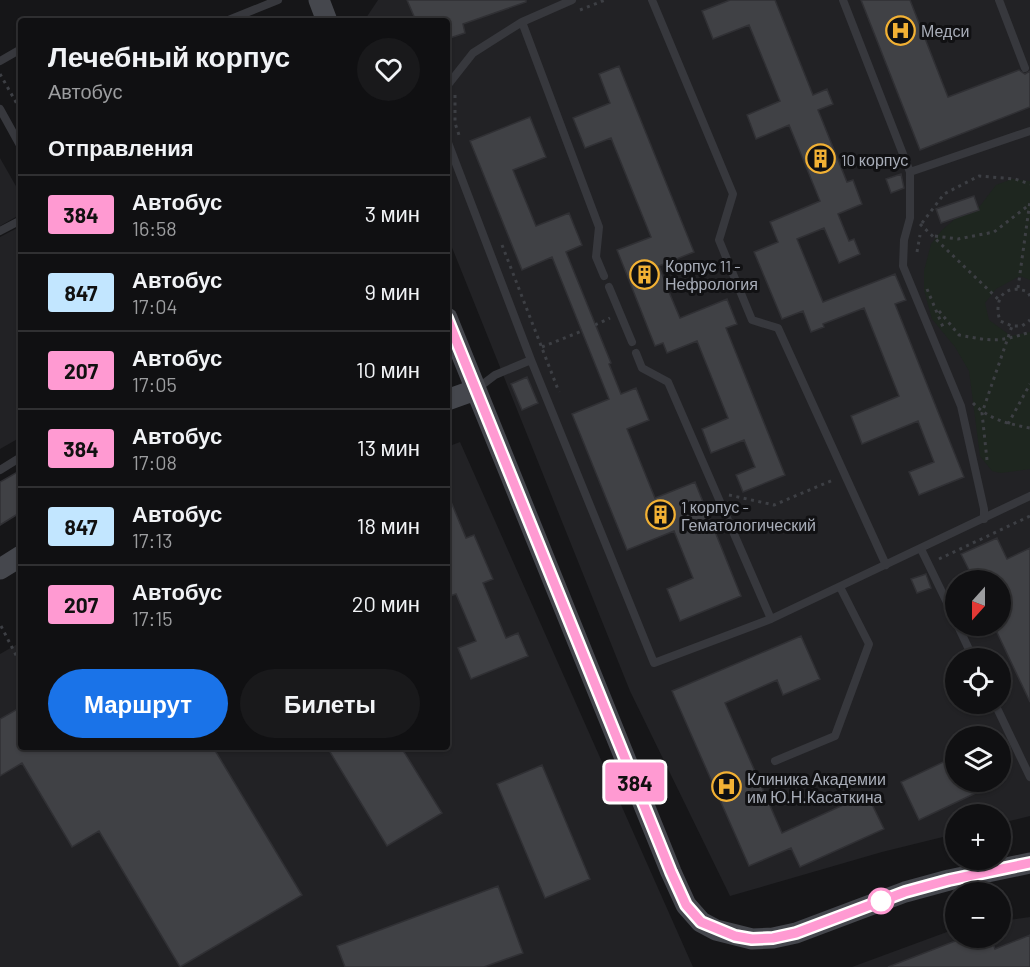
<!DOCTYPE html>
<html lang="ru">
<meta charset="utf-8">
<style>
body{margin:0;font-family:Barlow,sans-serif;background:#19191b;color:#f1f3f6;height:100vh;display:flex;flex-direction:column;font-size:22px;white-space:nowrap}
*{box-sizing:border-box;margin:0}
p{font-size:20px;color:#9c9d9f}
.icon{flex:none;width:33px;height:33px;fill:none;stroke:currentColor;stroke-width:2;stroke-linecap:round;stroke-linejoin:round}
.map{position:relative;flex:1;overflow:hidden}
.side{position:absolute;left:18px;top:18px;width:432px;height:732px;display:flex;flex-direction:column;background:#101012;border-radius:6px;box-shadow:0 2px 4px #0004,0 0 0 2px #303032}
.side>*{flex:none}
.badge{padding:0 12px;border-radius:4px;font-size:21px;line-height:39px}
.needle{width:39px;rotate:201deg}
.controls{position:absolute;left:945px;top:570px;display:grid;gap:12px}
.controls a{display:grid;place-items:center;width:66px;height:66px;border-radius:50%;background:#101012;box-shadow:0 2px 4px #0004,0 0 0 2px #303032;font-size:30px}
.map>.badge{position:absolute;translate:-50% -50%;box-shadow:0 0 0 3px #fff}
h2{padding:0 30px;font-size:22px;line-height:54px}
.round{display:grid;place-items:center;flex:none;width:63px;height:63px;border-radius:32px;background:#19191b}
.headline{display:flex;align-items:center;justify-content:space-between;height:102px;padding:0 30px}
h1{font-size:28px;font-weight:700;line-height:45px}
.action{display:flex;gap:12px;margin-top:auto;padding:12px 30px}
.action a{flex:1;height:69px;border-radius:36px;background:#1a73e8;color:#fff;font-size:24px;font-weight:700;line-height:69px;text-align:center}
.action a+a{background:#19191b;color:#f1f3f6}
ul{padding:0;list-style:none}
li{display:flex;align-items:center;gap:18px;height:78px;padding:0 30px;border-top:2px solid #303032}
li div{flex:1}
li b{display:block;font-size:22px}
li em{font-style:normal}
li .badge{min-width:66px;font-weight:700;text-align:center}
.map>svg:first-child{display:block}
.built{fill:#222225;fill-rule:evenodd}
.green{fill:#1e261f}
.building{fill:#404145;stroke:#303034;stroke-width:1.5}
.lines{fill:none;stroke-linecap:round;stroke-linejoin:round}
.path{stroke:#3d3f44;stroke-width:3;stroke-dasharray:3 4.5;stroke-linecap:butt}
.lane{stroke:#37383d;stroke-width:8}
.secondary{stroke:#45474d;stroke-width:21}
.line-casing{stroke:#fff;stroke-width:14}
.line{stroke:#ff9ad2;stroke-width:9}
.stop-dot{fill:#fff;stroke:#ff9ad2;stroke-width:3}
.labels{text-anchor:middle;dominant-baseline:central;stroke-width:6;stroke-linejoin:round;paint-order:stroke}
.poi-label{font-size:16px;fill:#a8adb8;stroke:#111113;text-anchor:start}
</style>
<div class="map">
<svg width="1030" height="967" viewBox="0 0 1030 967">
<rect width="100%" height="100%" fill="#161618"/>
<path class="built" d="M378 0H1030V816L1001 823 1000 814H956L955 834 882 852 730 896 630 691 447 235V21H364ZM956 580H1000V626H956ZM956 658H1000V704H956ZM956 736H1000V782H956Z
M0 158 21 195V214L0 226Z
M21 226V437L0 449V237Z
M460 442 693 967H0V654L21 642V747H447V447Z
M1030 917V967H852L955 929 956 938H1000L1001 921Z"/>
<path class="green" d="M1012 179 1030 181V280L1020 276 996 289 985 303 989 320 1011 336 1030 332V469L1001 473 992 471 980 456 969 371 955 347 932 319 924 290V271L931 244 942 230 956 218 980 206 996 185Z"/>
<path class="building" d="M407 0H526V2L463 24 465 33 447 39V21H416Z
M730 0H775L813 95 827 89 833 104 818 110 847 182 853 180 862 204 838 214 849 241 854 239 860 254 839 263 824 228 797 239 823 302 895 274 906 300 895 304 964 477 919 495 909 472 934 462 918 421 862 444 851 416 899 396 864 308 823 324 824 327 811 332 803 311 782 319 754 252 778 242 770 222 820 201 789 125 756 139 747 115 780 101 749 25 713 39 702 11Z
M861 0H910L948 97 1019 70 1025 74 1030 71V107L920 150Z
M619 66 694 252 659 266 669 292 680 318 727 299 737 324 726 328 785 475 743 492 736 475 755 467 744 440 711 453 702 429 728 418 697 341 667 353 663 343 655 346 617 250 651 237 611 138 585 148 573 118 610 103 599 74Z
M530 117 546 157 513 170 536 226 569 213 582 245 566 252 611 363 609 364 621 394 636 388 649 420 627 429 655 498 695 482 741 596 680 621 667 589 693 578 674 531 627 550 572 414 609 399 552 257 522 270 470 141Z
M901 174 904 188 891 193 886 179Z
M974 196 979 210 941 223 936 209Z
M527 377 538 403 522 410 511 384Z
M21 470V512L0 525V482Z
M447 492 466 538 474 535 493 579 483 583 506 638 518 633 528 656 471 679 458 648 476 641 456 594 447 597Z
M997 538 1007 559 1030 548V702L994 626H1000V580H974L961 554Z
M926 574 931 588 917 593 911 579Z
M801 636 820 679 783 695 777 680 725 703 782 833 867 794 884 829 800 867 791 848 749 866 672 691Z
M21 707V747H213L302 895 180 967 99 831 72 847 22 763 0 776V719Z
M327 747H401L442 813 387 846Z
M956 756V782H999L919 820 901 782Z
M542 765 590 879 545 898 497 784Z
M498 886 523 953 484 967H345L337 946Z
M1030 935V967H888L963 938H991L995 949Z"/>
<g class="lines">
<path class="path" d="M580 10 605 0
M0 74 21 111
M455 95V123L459 135
M922 223 944 194 979 176 1015 179 1030 184
M920 224 999 300
M935 236 958 239 994 232 1029 205
M502 245 559 392
M917 252 920 235
M1018 288 1030 201
M927 289 943 327
M1030 296 1028 292C1005 283 993 298 1000 321L1012 326H1022L1030 320
M939 311 959 335C992 341 997 343 1030 332
M595 325 610 318
M542 347 582 331
M973 403C988 419 1008 424 1030 428
M1008 424 1030 384
M987 460 982 413 1012 326
M729 495 774 505 833 480
M939 559 1030 516
M1 626 19 661"/>
<path class="lane" d="M652 0 733 194 719 240 752 320 778 328 886 565
M843 0 910 172 1030 131
M999 0 1025 68
M226 21 278 0
M522 22 599 227 596 257 604 276
M0 61 21 49
M447 86 473 53 522 22 572 0
M0 109 21 147
M447 140 531 360
M910 172V218L904 240 903 266 961 406 984 509V519
M0 231 21 220
M609 287 632 342
M636 353 642 368 668 382 771 619
M478 388 495 375 531 360 654 663 771 619 1030 496
M0 470 21 457
M921 549 956 621
M958 626 973 658
M995 704 1030 777
M775 761 835 736 869 644 840 587"/>
<path class="secondary" d="M319 0 327 21
M447 318 671 872 686 905 701 922 716 930 752 939 773 938 796 933 905 892 949 880 1030 863
M447 400 475 390
M0 569 21 556"/>
</g>
<g class="lines">
<defs>
<path id="line" d="M447 318 671 872 686 905 701 922 735 936 752 939 773 938 796 933 905 892 949 880 1030 863"/>
</defs>
<use href="#line" class="line-casing"/>
<use href="#line" class="line"/>
</g>
<defs>
<symbol id="hospital-ring" viewBox="-11 -11 22 22"><circle r="9.5" fill="#111113" stroke="#f2b134" stroke-width="1.5"/><path d="M-5-5h3v3.5h4V-5h3V5h-3V1.5h-4V5h-3Z" fill="#f2b134"/></symbol>
<symbol id="building-ring" viewBox="-11 -11 22 22"><circle r="9.5" fill="#111113" stroke="#f2b134" stroke-width="1.5"/><path d="M-4-6H4V6H1V3H-1V6H-4ZM-2.5-4.3h1.7v1.8h-1.7ZM.8-4.3h1.7v1.8H.8ZM-2.5-1h1.7V.8h-1.7ZM.8-1h1.7V.8H.8Z" fill="#f2b134"/></symbol>
</defs>
<g fill-rule="evenodd">
<use href="#hospital-ring" x="884" y="14" width="33" height="33"/>
<use href="#building-ring" x="804" y="142" width="33" height="33"/>
<use href="#building-ring" x="628" y="258" width="33" height="33"/>
<use href="#building-ring" x="644" y="498" width="33" height="33"/>
<use href="#hospital-ring" x="710" y="770" width="33" height="33"/>
</g>
<circle class="stop-dot" cx="881" cy="901" r="12"/>
<g class="labels">
<g class="poi-label">
<text x="921" y="30">Медси</text>
<text x="841" y="159">10 корпус</text>
<text x="665" y="265">Корпус 11 -<tspan x="665" dy="18">Нефрология</tspan></text>
<text x="681" y="506">1 корпус -<tspan x="681" dy="18">Гематологический</tspan></text>
<text x="747" y="778">Клиника Академии<tspan x="747" dy="18">им Ю.Н.Касаткина</tspan></text>
</g>
</g>
</svg>
<div class="controls">
<a><svg class="needle" viewBox="-14 -14 28 28"><path d="M0-13l5 13h-10z" fill="#e53935"/><path d="M0 13l5-13h-10z" fill="#9c9d9f"/></svg></a>
<a><svg class="icon" aria-label="locate" viewBox="0 0 24 24"><circle cx="12" cy="12" r="6"/><path d="M12 2v4M12 18v4M2 12h4M18 12h4"/></svg></a>
<a><svg class="icon" aria-label="layers" viewBox="0 0 24 24"><path d="M12 4l9 5-9 5-9-5zM3 14l9 5 9-5"/></svg></a>
<a>+</a>
<a>−</a>
</div>
<b class="badge" style="left:635px;top:782px;background:#ff9ad2;color:#111">384</b>
<section class="side">
<div class="headline"><div><h1>Лечебный корпус</h1><p>Автобус</p></div><a class="round"><svg class="icon" aria-label="heart" viewBox="0 0 24 24"><path d="M12 20l-8-8c-3-5 5-10 8-4 3-6 11-1 8 4z"/></svg></a></div>
<h2>Отправления</h2>
<ul>
<li><span class="badge" style="background:#ff9ad2;color:#111">384</span><div><b>Автобус</b><p>16:58</p></div><em>3 мин</em></li>
<li><span class="badge" style="background:#c2e6ff;color:#111">847</span><div><b>Автобус</b><p>17:04</p></div><em>9 мин</em></li>
<li><span class="badge" style="background:#ff9ad2;color:#111">207</span><div><b>Автобус</b><p>17:05</p></div><em>10 мин</em></li>
<li><span class="badge" style="background:#ff9ad2;color:#111">384</span><div><b>Автобус</b><p>17:08</p></div><em>13 мин</em></li>
<li><span class="badge" style="background:#c2e6ff;color:#111">847</span><div><b>Автобус</b><p>17:13</p></div><em>18 мин</em></li>
<li><span class="badge" style="background:#ff9ad2;color:#111">207</span><div><b>Автобус</b><p>17:15</p></div><em>20 мин</em></li>
</ul>
<div class="action"><a>Маршрут</a><a>Билеты</a></div>
</section>
</div>
